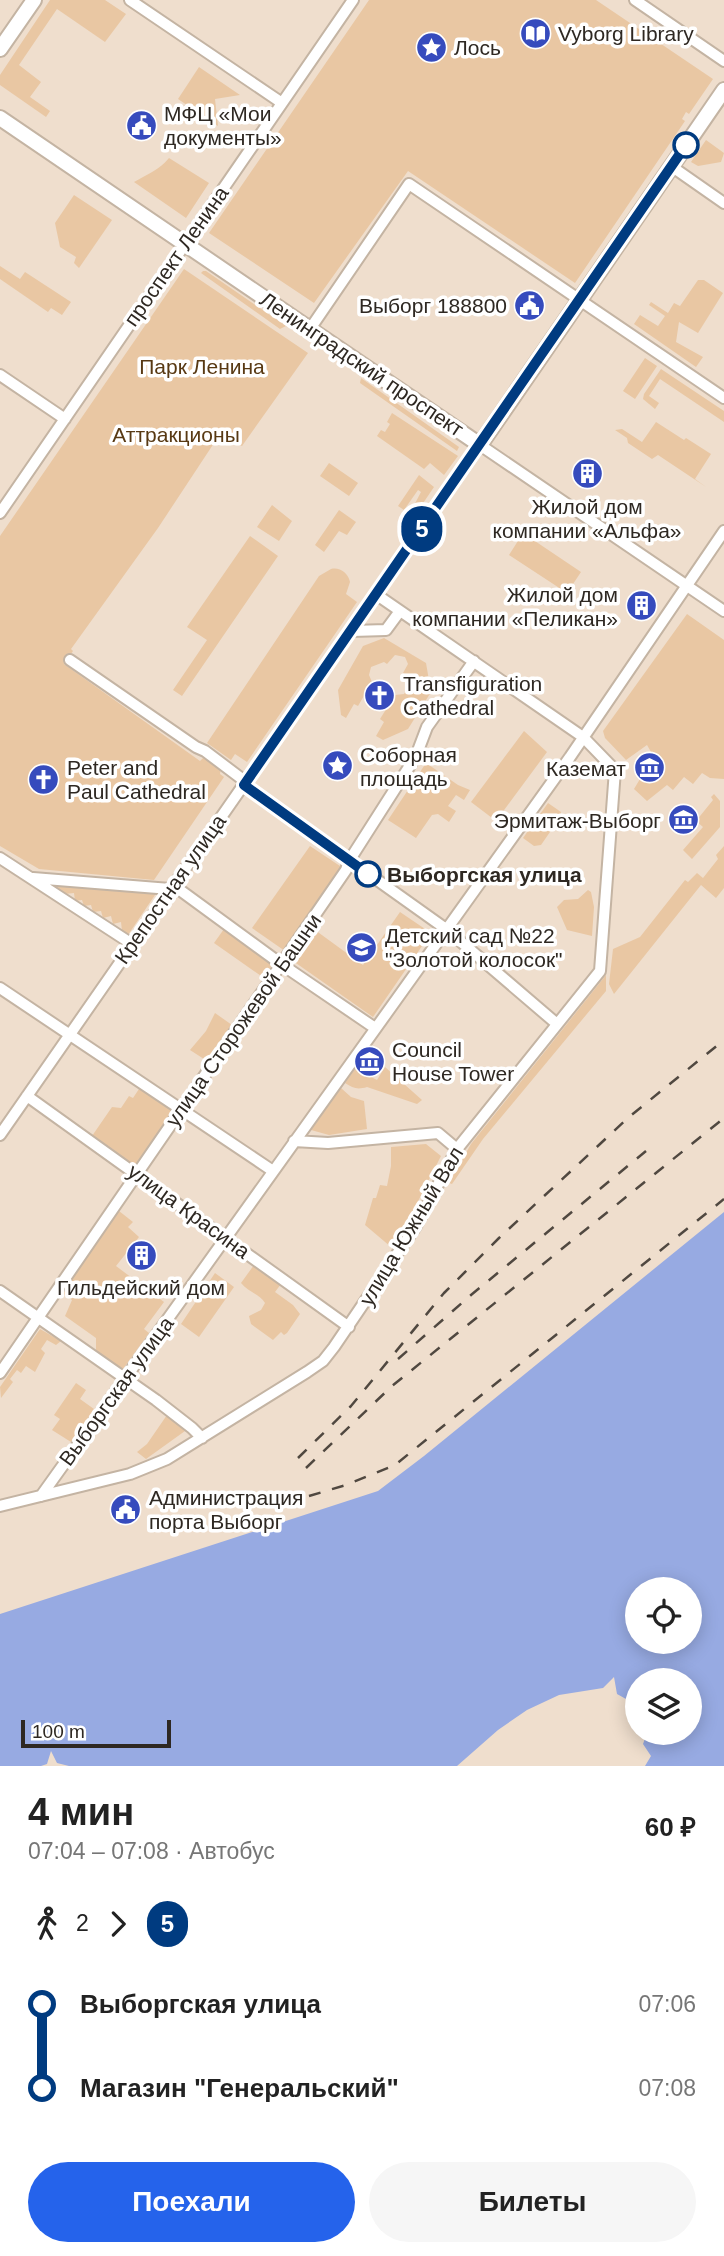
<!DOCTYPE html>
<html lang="ru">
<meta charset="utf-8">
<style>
body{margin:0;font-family:Helvetica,sans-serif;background:#f6f6f6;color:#222;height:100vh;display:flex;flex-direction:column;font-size:26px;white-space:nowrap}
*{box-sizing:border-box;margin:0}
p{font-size:23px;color:#767676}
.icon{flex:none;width:38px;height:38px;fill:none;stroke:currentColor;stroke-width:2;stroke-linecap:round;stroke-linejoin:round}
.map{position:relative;height:1766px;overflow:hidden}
.details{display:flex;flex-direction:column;background:#fff;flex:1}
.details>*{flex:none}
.badge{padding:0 14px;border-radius:23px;font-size:24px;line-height:46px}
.tools{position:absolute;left:625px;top:1577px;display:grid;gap:14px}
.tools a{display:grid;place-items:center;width:77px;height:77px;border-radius:50%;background:#fff;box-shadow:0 4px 18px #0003;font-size:35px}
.scale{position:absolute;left:21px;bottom:18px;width:150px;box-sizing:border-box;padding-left:7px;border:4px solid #2e2822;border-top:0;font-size:19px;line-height:24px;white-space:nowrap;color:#2e2822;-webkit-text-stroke:5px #fff;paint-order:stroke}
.map>.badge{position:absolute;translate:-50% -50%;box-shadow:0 0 0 4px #fff}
.legs{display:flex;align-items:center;gap:10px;height:77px;padding:0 28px;font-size:23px}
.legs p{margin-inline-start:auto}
.overview{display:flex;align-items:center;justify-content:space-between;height:119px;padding:0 28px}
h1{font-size:38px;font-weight:700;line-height:52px}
.action{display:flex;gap:14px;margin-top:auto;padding:14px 28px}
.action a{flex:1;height:80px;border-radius:42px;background:#2563eb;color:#fff;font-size:28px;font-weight:700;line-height:80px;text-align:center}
.action a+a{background:#f6f6f6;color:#222}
ul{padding:0 28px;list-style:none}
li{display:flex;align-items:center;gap:24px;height:84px;font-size:26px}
li i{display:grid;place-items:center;width:10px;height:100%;margin:0 9px;background:currentColor}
li i::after{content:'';width:18px;height:18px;margin:-9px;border:5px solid;border-radius:50%;background:#fff}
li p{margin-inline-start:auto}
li:first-child i{background:linear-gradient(#0000 50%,currentColor 0)}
li:last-child i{background:linear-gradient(currentColor 50%,#0000 0)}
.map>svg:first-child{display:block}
.green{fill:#e9c7a3}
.water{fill:#97aae2;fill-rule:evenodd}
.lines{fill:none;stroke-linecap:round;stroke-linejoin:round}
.minor-casing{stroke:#c4b4a3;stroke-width:14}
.major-casing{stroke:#c4b4a3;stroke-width:18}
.minor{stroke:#fff;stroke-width:10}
.major{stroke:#fff;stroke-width:14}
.rail{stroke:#504840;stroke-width:2.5;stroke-dasharray:12 12;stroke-linecap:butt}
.line-1-casing{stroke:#fff;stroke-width:16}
.line-1{stroke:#003b80;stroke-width:10}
.stop-1-dot{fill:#fff;stroke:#003b80;stroke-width:3.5}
.labels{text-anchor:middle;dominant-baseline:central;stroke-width:7;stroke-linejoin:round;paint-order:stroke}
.poi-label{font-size:21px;fill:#2e2822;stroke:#fff;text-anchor:start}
.street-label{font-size:21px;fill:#2e2822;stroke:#fff}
.park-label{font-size:21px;fill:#583913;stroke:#fff}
.stop-label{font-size:21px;font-weight:bold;fill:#2e2822;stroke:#fff;text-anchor:start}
</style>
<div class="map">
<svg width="724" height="1766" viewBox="0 0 724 1766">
<rect width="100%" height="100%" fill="#efdecd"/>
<path class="green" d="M50 0H105L126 14 105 42 57 9 19 65 41 82 30 97 50 111 46 117 0 85V75Z
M369 0H596L713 79 689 114 686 112 682 119 685 121 575 283 408 171 314 303 209 233Z
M199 67 240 95 215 99 218 126 178 99Z
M706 140 724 153 721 162 698 166 691 162Z
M169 158 209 183 186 218 134 182C148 174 159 170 169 158Z
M74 195 112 220 79 268 74 263 76 257 60 247 55 223Z
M0 266 20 279 25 272 71 302 62 315 51 308 48 312 0 279Z
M184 269 308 353 242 446 220 434 158 528 71 649 73 651 64 664 200 761 205 756 221 768 220 774 224 777 154 880 39 869 0 846V536Z
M203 271H206L286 326 280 329 201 273Z
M698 280H704L723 293 698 333 679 322 676 342 703 357 696 367 634 324 640 315 658 326 665 316 649 305 651 302 668 313 674 303 680 306Z
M645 358 657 366 635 399 623 391Z
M661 369 724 411V422L660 379 649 396 659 403 655 409 643 399 644 394Z
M361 378 459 447 457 451 360 383Z
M392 413 458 456 444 475 430 463 424 469 377 436 381 430 385 432 390 424 387 422Z
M656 422 684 440 686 438 711 454 695 479 706 487 658 455 652 459 628 443 627 438 615 430 622 429 642 442Z
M329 463 358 483 349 496 320 476Z
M419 475 434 487 413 518 409 515 421 492 418 490 404 510 398 506Z
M272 505 292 521 279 541 257 527Z
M339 510 356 522 347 535 339 531 324 552 315 545Z
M523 533 581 572 567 593 509 555Z
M250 536 278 556 182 696 173 690 207 640 187 627Z
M331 569C340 567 348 573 350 582L346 594 357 602 247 762 235 754 231 760 207 743 319 576Z
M687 614 724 640V779L710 778 702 773 693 784 684 777 673 790 667 785 647 801 634 789 640 779 662 771 655 753 651 752 647 745 626 760 605 738 603 731Z
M384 638 426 663 431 692 408 729 383 740 376 736 384 722 380 719 395 695 404 694 408 688 406 675 403 673 408 664 405 657 395 655 387 664 384 662 371 667 369 675 372 682 358 706 354 704 346 718 341 715 338 690 363 646Z
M524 731 547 752 496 821 471 802Z
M426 763 458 785 470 790 464 800 456 795 448 806 456 811 449 822 438 814 432 815 416 838 388 820Z
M714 794 720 801V827L692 859 683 850 703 827 696 821 713 800 711 797Z
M548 803 561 812 559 819 541 845 534 846 523 838Z
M310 846 343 868 285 951 252 928Z
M724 846V888L716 898 701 885 614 994 609 984 613 949 640 937 685 880 688 882 697 873 703 878 718 859 716 855Z
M55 884 157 892 128 935 122 931 121 922 113 924 111 916 103 918 101 911 93 912 91 905 84 906 82 900 75 901 74 893 65 894 53 887Z
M588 890 591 892 594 907 592 936 567 930 557 907 564 900 578 899Z
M400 912 431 933 373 1017 293 961 315 930 363 965Z
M224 929 272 965 264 978 214 943Z
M606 975V991L483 1139 452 1184 449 1183 471 1144Z
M215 1013 232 1025 207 1061 190 1050 206 1031Z
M385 1067 422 1100 417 1104 367 1087C357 1090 353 1088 345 1083L355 1069 377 1080Z
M141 1086 176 1110 136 1168 92 1136 112 1107 121 1108 129 1096 133 1098Z
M341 1088 351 1097 364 1101 367 1129 329 1135 311 1130Z
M426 1144 441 1156 408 1221 391 1247 365 1225 373 1198H376L380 1185 387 1186 391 1166V1147Z
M119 1211 133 1222 128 1227 139 1237 116 1266 164 1302 144 1329 149 1333 123 1369 96 1351V1338L65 1316 72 1300 62 1293Z
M254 1265 281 1284 275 1292 293 1305 300 1314 287 1333 284 1335 281 1332 273 1340 251 1324 249 1316 261 1310 265 1303C260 1294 248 1292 241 1283Z
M215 1273 234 1287 199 1337 181 1324Z
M40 1329 61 1341 56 1345 47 1340 41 1349 45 1353 35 1372 26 1366 21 1373 17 1370 10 1379 13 1382 1 1398 0 1387Z
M76 1383 86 1390 80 1399 94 1409 71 1442 52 1430 60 1419 54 1415Z
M167 1415 184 1427 185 1431 146 1459 137 1452 147 1444Z"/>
<path class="water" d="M724 1212V1766H645L651 1756 643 1744 647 1733 690 1732V1680H637V1718L633 1713 635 1704 617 1694 614 1677 603 1688 559 1695 527 1710 498 1730 457 1766H69L57 1763 51 1751 47 1764 41 1766H0V1614L378 1491 424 1456ZM690 1589V1642H637V1589Z"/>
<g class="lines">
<defs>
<path id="minor" d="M130 0 282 103
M635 0 724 61
M671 166 724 203
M310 329 409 184 724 398
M0 375 65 419
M0 513 353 0
M352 631 386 630 400 611
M70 660 196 747 205 751 246 782
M244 785 446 929 557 1024
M0 858 132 944
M33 878 170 889
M173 885 281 964 375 1028
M0 988 273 1171
M27 1096 349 1327
M0 1135 480 445 724 611
M294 1141 328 1143 438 1133 457 1149
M0 1291 156 1400 192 1428 202 1438
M0 1373 346 870 349 861 416 756 427 727 474 661
M41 1496 570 757 724 531
M0 1506 130 1474 167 1459 307 1372 323 1361 334 1347 416 1226 457 1149 600 971 615 770 583 737 377 595"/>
<path id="major" d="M0 49 34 0
M0 118 480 445 724 90"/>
</defs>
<use href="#minor" class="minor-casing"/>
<use href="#major" class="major-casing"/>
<use href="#minor" class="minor"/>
<use href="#major" class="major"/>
<path class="rail" d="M398 1359 471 1295 646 1151
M298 1458 351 1406 444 1293 499 1238 629 1117 724 1040
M306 1468 392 1386 724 1118
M309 1496 346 1485 395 1465 724 1199"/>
</g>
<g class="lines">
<defs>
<path id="line-1" d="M368 874 244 785 686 145"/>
</defs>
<use href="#line-1" class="line-1-casing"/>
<use href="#line-1" class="line-1"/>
</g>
<defs>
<symbol id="library-disc" viewBox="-11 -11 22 22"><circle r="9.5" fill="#364bbd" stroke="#fff"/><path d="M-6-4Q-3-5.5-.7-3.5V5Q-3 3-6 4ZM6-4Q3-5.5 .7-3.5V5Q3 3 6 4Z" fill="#fff"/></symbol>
<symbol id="sight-disc" viewBox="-11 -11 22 22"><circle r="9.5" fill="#364bbd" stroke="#fff"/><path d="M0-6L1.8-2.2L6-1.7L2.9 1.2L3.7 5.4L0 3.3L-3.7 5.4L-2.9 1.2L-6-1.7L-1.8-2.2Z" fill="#fff"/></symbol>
<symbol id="civic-disc" viewBox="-11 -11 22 22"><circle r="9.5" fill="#364bbd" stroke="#fff"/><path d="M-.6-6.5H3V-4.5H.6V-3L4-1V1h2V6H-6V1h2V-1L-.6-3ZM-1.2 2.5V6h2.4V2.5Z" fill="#fff"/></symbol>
<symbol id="building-disc" viewBox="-11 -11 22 22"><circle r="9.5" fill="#364bbd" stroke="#fff"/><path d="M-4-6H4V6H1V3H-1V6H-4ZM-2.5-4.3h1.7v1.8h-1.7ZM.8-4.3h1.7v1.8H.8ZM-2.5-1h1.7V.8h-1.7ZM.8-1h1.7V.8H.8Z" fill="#fff"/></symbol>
<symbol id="church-disc" viewBox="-11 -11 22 22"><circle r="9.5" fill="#364bbd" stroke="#fff"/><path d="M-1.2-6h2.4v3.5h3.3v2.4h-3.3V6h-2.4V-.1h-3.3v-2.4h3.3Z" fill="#fff"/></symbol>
<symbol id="museum-disc" viewBox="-11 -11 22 22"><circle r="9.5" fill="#364bbd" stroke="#fff"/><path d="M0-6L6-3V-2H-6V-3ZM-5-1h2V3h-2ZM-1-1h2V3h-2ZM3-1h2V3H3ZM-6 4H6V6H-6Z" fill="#fff"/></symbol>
<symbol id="school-disc" viewBox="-11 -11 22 22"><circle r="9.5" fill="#364bbd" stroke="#fff"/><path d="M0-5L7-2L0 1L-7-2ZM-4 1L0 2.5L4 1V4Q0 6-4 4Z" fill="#fff"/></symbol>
</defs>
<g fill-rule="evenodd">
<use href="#library-disc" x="518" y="16" width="35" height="35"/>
<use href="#sight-disc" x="414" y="30" width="35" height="35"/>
<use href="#civic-disc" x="124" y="108" width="35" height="35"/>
<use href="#civic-disc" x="512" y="288" width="35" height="35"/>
<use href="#building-disc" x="570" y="456" width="35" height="35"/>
<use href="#building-disc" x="624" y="588" width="35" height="35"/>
<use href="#church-disc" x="362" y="678" width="35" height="35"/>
<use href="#sight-disc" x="320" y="748" width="35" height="35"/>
<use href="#museum-disc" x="632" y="750" width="35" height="35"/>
<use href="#church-disc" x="26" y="762" width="35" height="35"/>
<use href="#museum-disc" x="666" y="802" width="35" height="35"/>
<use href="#school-disc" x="344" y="930" width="35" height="35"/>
<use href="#museum-disc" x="352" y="1044" width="35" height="35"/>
<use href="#building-disc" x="124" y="1238" width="35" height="35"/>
<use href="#civic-disc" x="108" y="1492" width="35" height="35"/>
</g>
<g class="stop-1-dot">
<circle cx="686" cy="145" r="12"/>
<circle cx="368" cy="874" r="12"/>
</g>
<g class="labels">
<g class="poi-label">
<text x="558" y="33">Vyborg Library</text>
<text x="454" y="47">Лось</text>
<text x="164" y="113">МФЦ «Мои<tspan x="164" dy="24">документы»</tspan></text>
<text x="507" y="305" text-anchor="end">Выборг 188800</text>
<text x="587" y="506" text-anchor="middle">Жилой дом<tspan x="587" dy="24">компании «Альфа»</tspan></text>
<text x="618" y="594" text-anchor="end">Жилой дом<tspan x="618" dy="24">компании «Пеликан»</tspan></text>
<text x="403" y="683">Transfiguration<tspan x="403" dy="24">Cathedral</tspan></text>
<text x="360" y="754">Соборная<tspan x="360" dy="24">площадь</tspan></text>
<text x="67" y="767">Peter and<tspan x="67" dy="24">Paul Cathedral</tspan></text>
<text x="626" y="768" text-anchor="end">Каземат</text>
<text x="661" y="820" text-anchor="end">Эрмитаж-Выборг</text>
<text x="385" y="935">Детский сад №22<tspan x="385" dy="24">"Золотой колосок"</tspan></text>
<text x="392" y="1049">Council<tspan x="392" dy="24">House Tower</tspan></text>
<text x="141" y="1287" text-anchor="middle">Гильдейский дом</text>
<text x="149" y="1497">Администрация<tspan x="149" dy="24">порта Выборг</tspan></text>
</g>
<g class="street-label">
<text transform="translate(176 256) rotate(-55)">проспект Ленина</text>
<text transform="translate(362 364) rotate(34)">Ленинградский проспект</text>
<text transform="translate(170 889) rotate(-55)">Крепостная улица</text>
<text transform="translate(243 1020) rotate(-55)">улица Сторожевой Башни</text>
<text transform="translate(189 1211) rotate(36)">улица Красина</text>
<text transform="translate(411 1226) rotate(-59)">улица Южный Вал</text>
<text transform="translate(116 1391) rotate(-54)">Выборгская улица</text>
</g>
<g class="park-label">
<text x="202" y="366">Парк Ленина</text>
<text x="176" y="434">Аттракционы</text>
</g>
<g class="stop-label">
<text x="387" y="874">Выборгская улица</text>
</g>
</g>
</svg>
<div class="tools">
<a><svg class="icon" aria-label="locate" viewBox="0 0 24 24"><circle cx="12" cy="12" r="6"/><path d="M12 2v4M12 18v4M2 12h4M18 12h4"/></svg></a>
<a><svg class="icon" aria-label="layers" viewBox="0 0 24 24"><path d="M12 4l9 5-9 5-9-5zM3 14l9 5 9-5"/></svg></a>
</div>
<div class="scale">100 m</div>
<b class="badge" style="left:422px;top:529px;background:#003b80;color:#fff">5</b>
</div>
<section class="details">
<div class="overview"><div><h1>4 мин</h1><p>07:04 – 07:08 · Автобус</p></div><b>60 ₽</b></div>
<div class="legs"><svg class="icon" aria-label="walk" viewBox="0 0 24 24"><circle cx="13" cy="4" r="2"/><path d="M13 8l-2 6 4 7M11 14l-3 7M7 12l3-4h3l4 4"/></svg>2<svg class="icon" aria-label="forward" viewBox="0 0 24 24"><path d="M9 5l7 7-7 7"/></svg><b class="badge" style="background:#003b80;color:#fff">5</b></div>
<ul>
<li><i style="color:#003b80"></i><b>Выборгская улица</b><p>07:06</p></li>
<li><i style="color:#003b80"></i><b>Магазин &quot;Генеральский&quot;</b><p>07:08</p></li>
</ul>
<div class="action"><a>Поехали</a><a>Билеты</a></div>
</section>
